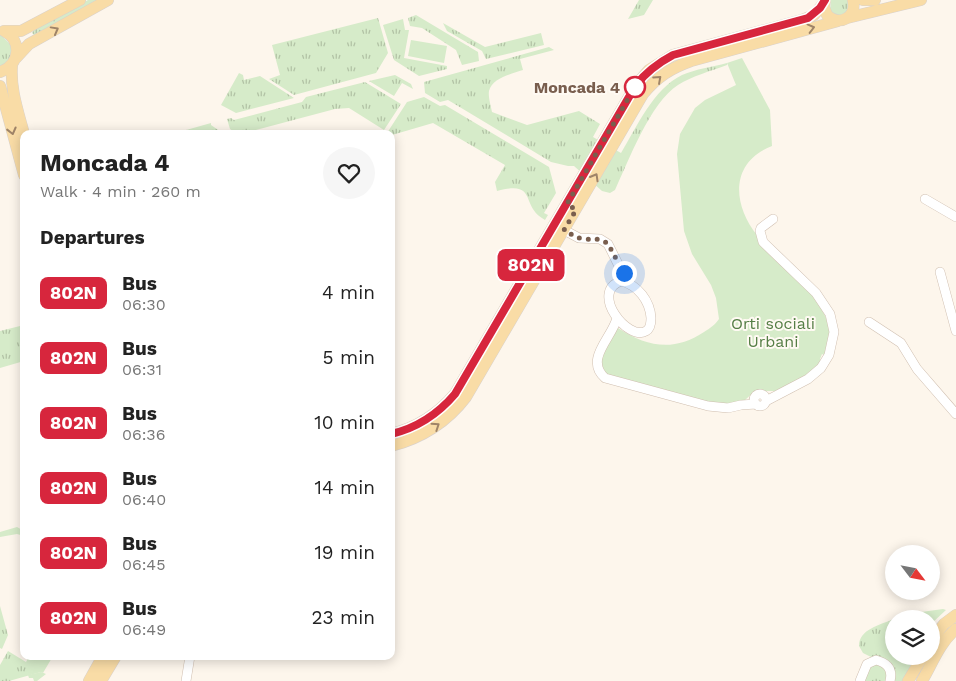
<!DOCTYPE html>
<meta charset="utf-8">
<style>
body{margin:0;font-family:"Work Sans",sans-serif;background:#f6f6f6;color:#222;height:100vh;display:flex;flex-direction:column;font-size:19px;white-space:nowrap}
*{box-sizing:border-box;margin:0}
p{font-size:16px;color:#767676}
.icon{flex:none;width:28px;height:28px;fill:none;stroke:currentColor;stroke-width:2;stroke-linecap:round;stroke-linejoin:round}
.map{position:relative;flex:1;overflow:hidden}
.details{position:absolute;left:20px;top:130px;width:375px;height:530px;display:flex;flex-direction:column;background:#fff;border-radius:10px;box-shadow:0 2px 12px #0003}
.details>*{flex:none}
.badge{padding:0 10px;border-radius:8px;font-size:18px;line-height:32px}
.needle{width:32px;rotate:122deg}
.buttons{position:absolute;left:885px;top:545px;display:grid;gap:10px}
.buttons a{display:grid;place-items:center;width:55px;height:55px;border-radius:50%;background:#fff;box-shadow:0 2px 12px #0003;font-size:25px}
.you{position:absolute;width:25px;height:25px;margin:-12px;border:4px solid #fff;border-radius:50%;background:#1a73e8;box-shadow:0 0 0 8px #1a73e833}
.map>.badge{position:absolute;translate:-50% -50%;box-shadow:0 0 0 2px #fff}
h2{padding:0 20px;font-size:19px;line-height:45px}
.round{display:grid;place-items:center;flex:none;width:52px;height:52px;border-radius:26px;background:#f6f6f6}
.head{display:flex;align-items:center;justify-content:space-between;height:85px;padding:0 20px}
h1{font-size:24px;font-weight:700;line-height:38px}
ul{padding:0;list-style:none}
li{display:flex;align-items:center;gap:15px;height:65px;padding:0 20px}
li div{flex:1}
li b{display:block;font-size:19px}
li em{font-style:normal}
li .badge{min-width:55px;font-weight:700;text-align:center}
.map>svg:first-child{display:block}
.grass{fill:url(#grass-tufts)}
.green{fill:#d6ebc9}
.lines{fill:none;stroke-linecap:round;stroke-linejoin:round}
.minor-casing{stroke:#d0bfb0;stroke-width:10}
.major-casing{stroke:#d9d2cd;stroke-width:12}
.minor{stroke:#fff;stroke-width:9}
.major{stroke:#f9dca6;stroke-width:11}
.oneway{stroke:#9f8468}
.line-casing{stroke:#fff;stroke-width:11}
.line{stroke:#d7263d;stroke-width:8}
.walk{stroke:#795e4e;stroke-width:5;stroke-dasharray:0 9}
.stop-dot{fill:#fff;stroke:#d7263d;stroke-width:2.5}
.labels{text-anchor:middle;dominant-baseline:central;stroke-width:4;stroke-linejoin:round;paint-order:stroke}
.stop-label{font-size:16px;font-weight:bold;fill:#795e4e;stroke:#fffaf3;text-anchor:end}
.park-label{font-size:16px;fill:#557e45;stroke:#fffaf3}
</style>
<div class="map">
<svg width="956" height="681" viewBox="0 0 956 681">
<defs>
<pattern id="grass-tufts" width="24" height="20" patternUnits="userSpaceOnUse" patternTransform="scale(1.25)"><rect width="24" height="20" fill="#d6ebc9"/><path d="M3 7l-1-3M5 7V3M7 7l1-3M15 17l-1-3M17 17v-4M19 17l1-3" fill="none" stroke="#b2c2a5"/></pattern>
</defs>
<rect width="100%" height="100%" fill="#fdf6ec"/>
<path class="grass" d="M88 0H102L34 35 32 33 34 30Z
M639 0H653L644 15 628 19Z
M831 0H848L849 2 847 12 838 16 830 11Z
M416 15 478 52 479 61 462 65 456 50 422 28 410 26 408 18Z
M378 18 388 53 376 73 294 95 269 79 280 75 272 45Z
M403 19 405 30H409L404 58 447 66V69L419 76 394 60 383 25Z
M443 23 485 47 541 33 544 45 486 59 482 51 447 31Z
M0 34 12 46 10 60 0 67Z
M549 47 554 50 520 59 523 70C511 74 492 78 489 91 488 97 491 106 492 112L527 125 579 111 600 124 593 137 621 153C637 127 653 89 682 75 696 69 712 67 727 63V65C711 71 692 76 678 85 650 103 629 160 615 190L610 193 602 191 574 166H568L551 162 448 100 440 102 425 93 424 82Z
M239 73 243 75 244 80 260 76 294 98 236 113 221 105Z
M395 75 411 84 413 89 402 83 394 96 369 81Z
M365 82 401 104 384 130 349 108 335 109 241 134H237L230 129 227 119 231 118 234 120 302 102 306 97Z
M424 97 440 106 445 105 549 167 556 193 544 213 548 215 545 220C519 206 539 180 497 191L495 182 505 165 433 123 392 135 387 133 407 102Z
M211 123V125L224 134H172Z
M24 325V361L0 368V331Z
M0 606 8 635 2 649 0 648Z
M943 609 946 610 931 624V619H895L914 613Z
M894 619V656H916L902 681H894V677L873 658 863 653 859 646C859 629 880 625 894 619Z
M8 651 26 662 29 656H53L43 673 41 672 9 681H0V665Z
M878 664 886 669 887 681H863L871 667Z"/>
<path class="green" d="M411 40 447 46 444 63 408 56Z
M742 58 770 110 772 146C730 162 732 204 757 235 777 257 829 303 830 333 830 341 828 347 824 355L822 354 820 359 821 362 818 366 807 375 793 383 775 391H755L745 400 727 404 717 405 607 375 600 365 603 352 618 328C647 347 674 352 704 332 710 328 715 325 719 319L716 298 711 285 692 254 684 231 677 154 680 134 695 108 705 100 736 85 727 63Z
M17 527 24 531V536L17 534 0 537V532Z
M41 672 46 674 37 681H34L33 678H29L28 675Z"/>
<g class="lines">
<defs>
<path id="minor" d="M925 199 956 217
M564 230 579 238 600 239 608 244 619 266 631 285
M940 272 956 331
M621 281C638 285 650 301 651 318 651 323 650 329 646 331 628 342 589 292 621 281Z
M617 318C612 338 584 359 605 378L708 406 728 408 741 405 756 404
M869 322 901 343 917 369 956 414
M754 400a6 6 0 1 1 12 0a6 6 0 1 1-12 0Z
M766 401 808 379 821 368 829 355 834 332 830 314 816 293 763 242 760 231 761 228 773 219
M186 681 190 656
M860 681 867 664 876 660C887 663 893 669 890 681"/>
<path id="major" d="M825 0 824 7 827 15C840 27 857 17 853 0
M863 0H875
M847 18 921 0
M5 31H21L80 0
M16 58 29 44 108 0
M12 65C10 89 18 111 24 134
M0 72C20 65 23 41 4 31
M0 86 24 175
M391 434C417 428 438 414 455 394L636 85 649 70 673 55 802 20 814 15 824 3
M391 446C422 438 447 422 466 397L643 94C657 77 671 68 691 61L838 21
M931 641 944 624 956 615
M89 681 103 656
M101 681 116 656
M908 681 923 656
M922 681C932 664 940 642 956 629"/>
</defs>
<use href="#minor" class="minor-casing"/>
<use href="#major" class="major-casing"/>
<use href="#minor" class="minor"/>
<use href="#major" class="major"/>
</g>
<defs><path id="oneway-chevron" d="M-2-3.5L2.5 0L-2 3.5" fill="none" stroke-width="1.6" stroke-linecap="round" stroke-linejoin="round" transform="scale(1.25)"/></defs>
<g class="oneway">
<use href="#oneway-chevron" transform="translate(811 28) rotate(-14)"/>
<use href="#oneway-chevron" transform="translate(55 30) rotate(-29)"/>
<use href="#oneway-chevron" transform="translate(658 79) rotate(-42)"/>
<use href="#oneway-chevron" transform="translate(12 131) rotate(76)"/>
<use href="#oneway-chevron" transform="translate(595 177) rotate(-60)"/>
<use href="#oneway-chevron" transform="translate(436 426) rotate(-34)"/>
</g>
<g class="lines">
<defs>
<path id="line" d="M391 434C417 428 438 414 455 394L636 85C647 71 658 63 673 55L808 18 820 8 825 0"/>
</defs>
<use href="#line" class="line-casing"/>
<use href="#line" class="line"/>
<path class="walk" d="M624 273 608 244C599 237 593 240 583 239 576 238 570 233 564 230L576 210 567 204 636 85 635 87"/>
</g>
<circle class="stop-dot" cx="635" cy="87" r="10"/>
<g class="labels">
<g class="stop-label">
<text x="620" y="87">Moncada 4</text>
</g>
<g class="park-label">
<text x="773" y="323">Orti sociali<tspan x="773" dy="18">Urbani</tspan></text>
</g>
</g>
</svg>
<div class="buttons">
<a><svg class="needle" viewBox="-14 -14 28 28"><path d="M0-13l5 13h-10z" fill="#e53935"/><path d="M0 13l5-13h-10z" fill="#767676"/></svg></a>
<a><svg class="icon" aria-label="layers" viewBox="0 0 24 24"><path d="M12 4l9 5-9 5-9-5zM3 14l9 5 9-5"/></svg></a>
</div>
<div class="you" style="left:624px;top:273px"></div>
<b class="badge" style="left:531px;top:265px;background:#d7263d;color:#fff">802N</b>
<section class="details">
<div class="head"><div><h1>Moncada 4</h1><p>Walk · 4 min · 260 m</p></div><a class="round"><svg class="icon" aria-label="heart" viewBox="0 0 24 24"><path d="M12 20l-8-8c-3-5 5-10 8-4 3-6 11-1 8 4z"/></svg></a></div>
<h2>Departures</h2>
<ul>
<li><span class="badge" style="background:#d7263d;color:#fff">802N</span><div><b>Bus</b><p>06:30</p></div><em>4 min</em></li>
<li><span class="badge" style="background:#d7263d;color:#fff">802N</span><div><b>Bus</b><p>06:31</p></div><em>5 min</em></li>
<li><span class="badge" style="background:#d7263d;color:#fff">802N</span><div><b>Bus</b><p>06:36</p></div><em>10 min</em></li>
<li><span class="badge" style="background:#d7263d;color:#fff">802N</span><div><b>Bus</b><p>06:40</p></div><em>14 min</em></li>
<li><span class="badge" style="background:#d7263d;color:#fff">802N</span><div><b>Bus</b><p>06:45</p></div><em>19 min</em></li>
<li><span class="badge" style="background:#d7263d;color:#fff">802N</span><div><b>Bus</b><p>06:49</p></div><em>23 min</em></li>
</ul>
</section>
</div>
